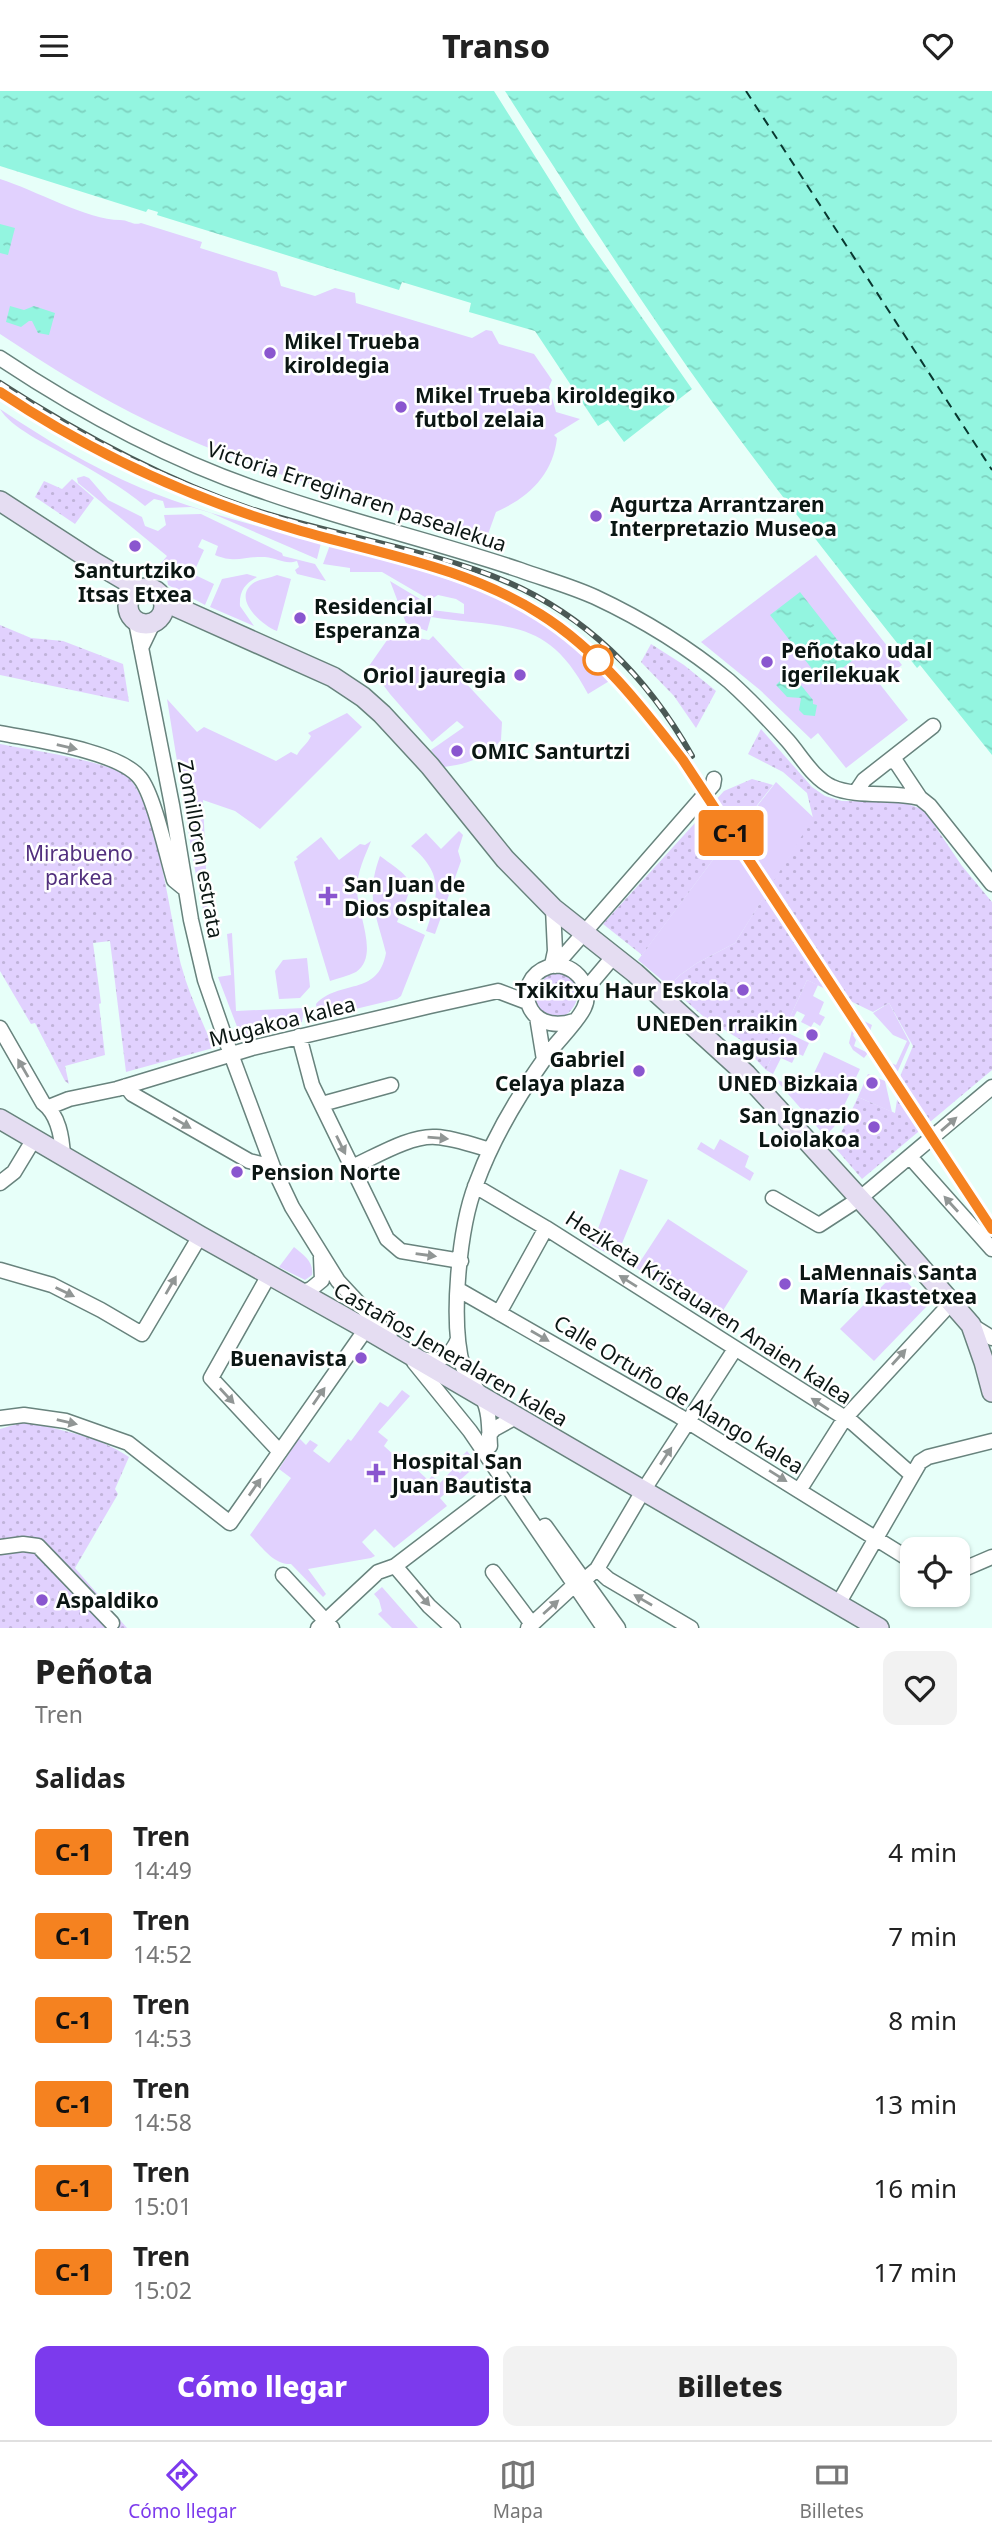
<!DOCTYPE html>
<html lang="es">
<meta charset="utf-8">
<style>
body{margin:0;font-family:"Noto Sans",sans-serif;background:#f2f2f2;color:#222;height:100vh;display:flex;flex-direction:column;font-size:26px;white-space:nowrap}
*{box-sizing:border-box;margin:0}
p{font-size:23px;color:#767676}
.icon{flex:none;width:38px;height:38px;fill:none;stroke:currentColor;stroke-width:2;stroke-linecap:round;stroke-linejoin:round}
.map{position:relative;height:1537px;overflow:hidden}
.panel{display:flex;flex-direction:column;background:#fff;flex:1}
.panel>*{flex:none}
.badge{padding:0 14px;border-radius:5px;font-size:24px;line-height:46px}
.fabs{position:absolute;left:900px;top:1446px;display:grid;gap:14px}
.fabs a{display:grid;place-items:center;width:70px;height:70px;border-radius:14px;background:#fff;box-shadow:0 2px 5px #0004;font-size:35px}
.map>.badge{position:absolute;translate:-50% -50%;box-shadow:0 0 0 4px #fff}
h2{padding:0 35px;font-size:26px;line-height:63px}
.round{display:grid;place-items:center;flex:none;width:74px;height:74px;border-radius:14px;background:#f2f2f2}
.summary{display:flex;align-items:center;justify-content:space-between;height:119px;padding:0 35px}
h1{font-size:33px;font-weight:800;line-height:52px}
.button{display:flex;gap:14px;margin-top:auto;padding:14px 35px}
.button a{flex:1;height:80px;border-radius:14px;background:#7c3aed;color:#fff;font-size:28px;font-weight:800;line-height:80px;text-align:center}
.button a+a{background:#f2f2f2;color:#222}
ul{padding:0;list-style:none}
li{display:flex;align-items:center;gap:21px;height:84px;padding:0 35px}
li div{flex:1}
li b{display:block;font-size:26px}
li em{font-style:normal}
li .badge{min-width:77px;font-weight:700;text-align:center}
header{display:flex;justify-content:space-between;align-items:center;height:91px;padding:0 35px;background:#fff;font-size:32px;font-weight:800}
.tabs{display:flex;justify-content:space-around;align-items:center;height:98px;border-top:2px solid #e0e0e0;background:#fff;font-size:19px;color:#767676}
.tabs a{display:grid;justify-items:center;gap:4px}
.tabs .selected{color:#7c3aed}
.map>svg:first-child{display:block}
.green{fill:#e1d1fe}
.park{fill:url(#park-dots)}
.water{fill:url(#water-ripples)}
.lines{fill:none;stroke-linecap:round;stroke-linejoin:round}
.ferry{stroke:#093830;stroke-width:2;stroke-dasharray:9 7;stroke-linecap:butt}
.street-casing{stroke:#68837d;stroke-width:17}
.secondary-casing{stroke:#68837d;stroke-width:22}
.street{stroke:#fff;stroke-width:14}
.secondary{stroke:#e5ddf2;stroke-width:19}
.rail-casing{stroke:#4a5955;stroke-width:6}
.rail{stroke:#fff;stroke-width:3.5;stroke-dasharray:10;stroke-linecap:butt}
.oneway{fill:#919695}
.line-casing{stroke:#fff;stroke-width:16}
.line{stroke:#f58220;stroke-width:10}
.poi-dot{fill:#8a56cf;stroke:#fff;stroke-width:2.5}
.stop-dot{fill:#fff;stroke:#f58220;stroke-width:3.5}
.labels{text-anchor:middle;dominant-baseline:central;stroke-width:5;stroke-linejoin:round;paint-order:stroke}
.poi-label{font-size:21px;font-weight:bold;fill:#0b1613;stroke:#fff;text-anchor:start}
.street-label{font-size:21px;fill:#0b1613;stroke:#fff}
.park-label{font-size:21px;fill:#512f7d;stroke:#fff}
</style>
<header><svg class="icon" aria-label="menu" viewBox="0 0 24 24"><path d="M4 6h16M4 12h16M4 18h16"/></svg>Transo<svg class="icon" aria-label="heart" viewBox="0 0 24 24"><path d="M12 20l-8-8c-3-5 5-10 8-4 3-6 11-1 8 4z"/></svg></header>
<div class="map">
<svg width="992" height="1537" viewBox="0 0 992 1537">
<defs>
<pattern id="park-dots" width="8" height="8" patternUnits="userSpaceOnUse" patternTransform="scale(1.75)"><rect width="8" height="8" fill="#e1d1fe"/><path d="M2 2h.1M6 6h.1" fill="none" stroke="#c0b3d9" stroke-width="1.8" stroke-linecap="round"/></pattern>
<pattern id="water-ripples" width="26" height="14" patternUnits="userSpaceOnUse" patternTransform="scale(1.75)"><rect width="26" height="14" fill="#93f5e0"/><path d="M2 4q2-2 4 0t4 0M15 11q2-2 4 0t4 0" fill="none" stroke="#7dd1bf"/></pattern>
</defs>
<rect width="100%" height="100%" fill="#e7fff9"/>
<path class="green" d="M0 88C35 99 88 129 120 129 129 129 133 135 141 132L202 151 200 157 277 181 281 195 315 205 335 197 355 202 356 212 472 247 486 239 492 240 499 253 534 263 552 289 549 296 556 321 580 328 554 344 557 347C553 384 528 407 496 421L487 446C375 412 258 383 152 332 99 307 49 275 0 243Z
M0 318C45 348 91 376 141 397 199 421 261 436 321 452L317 468 211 422 191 416 165 417 163 410 154 408 145 415C122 396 94 380 67 365 48 354 10 336 0 318Z
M84 385 89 387 108 409 142 426 145 435 158 440 166 434 164 424 201 423 282 462 283 465 315 473 326 490 297 483 295 479 299 476 297 470C285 474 278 467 265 466 245 465 236 473 215 464L218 455 202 448 198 456 204 459 193 483 214 493 205 514 168 494 166 482 157 477 167 465 78 392 77 387Z
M330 454 431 480V483C467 495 504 505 537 525 565 543 588 567 611 589L588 603C547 525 507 538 431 526L427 540 406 532 390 490 430 514 432 519 464 523V513L456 508 438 504 430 509 382 481H350V477L323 473Z
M816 464 902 574 879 592 908 629 846 677 818 642 811 648 760 599 701 551Z
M247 483 257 486C245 493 239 500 240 515L254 535 210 516 222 488Z
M277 484 291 488 277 540C261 534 230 506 255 491 261 488 270 487 277 484Z
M392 542 429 549 433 545 468 583 462 588 502 631 501 649C486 667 467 673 444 676L431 659 464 636 457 630 432 651 390 603 369 575Z
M167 608 197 641 204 636 276 670 291 661 297 664C302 655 307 654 311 645L308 642 347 622 362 636 260 738 235 720 203 709 209 848 193 769Z
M776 691 814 727 735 852 697 872 680 884 669 895 638 869 733 742 743 745 754 725 751 723Z
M459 740 463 744 458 760 461 770 435 843 426 840C439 803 444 783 411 755L426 742 441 758Z
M321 746 339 769 360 753 365 754 371 750C365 765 357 781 357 798 357 823 380 865 356 881 348 885 338 887 330 890L294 771 298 768 296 766Z
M380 765C419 793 414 789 397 831L425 844 401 905 397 908 318 927 316 913C339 888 378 906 386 862 376 822 365 806 380 765Z
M232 842 236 920 304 917 302 931 241 946 218 886 231 884 227 843Z
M307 867 310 896 300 907 279 908 275 880 283 869Z
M807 889 818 894 813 905 824 911 819 923 825 926 820 935 814 931 811 936 801 931 805 924 797 920 786 941 809 952 803 965 797 962 792 972 781 967 773 983 766 979Z
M889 912 910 952 897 982 876 973 879 967 896 974 907 950 893 944 873 922Z
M854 925 872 934 870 940 860 935 853 944 856 949 854 955 868 962 864 967 853 959 849 952 852 939 850 927 852 929Z
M824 961 860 978 850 999H806Z
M868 983 885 990 892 1021 858 1006Z
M774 987 806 1002H850L834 1036 825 1045Z
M720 1048 749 1065 745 1076 754 1082 750 1090 697 1058 701 1051 714 1059Z
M620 1078 648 1089 616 1167 592 1154Z
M668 1128 748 1180 717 1229 636 1177Z
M294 1156C304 1164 314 1171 312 1184L305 1189 279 1176Z
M897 1180 928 1214 874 1270 840 1238Z
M402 1299 410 1305 378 1341 388 1349 384 1355 395 1365 398 1361 428 1389 432 1385 440 1392 454 1377 460 1382 467 1375 460 1367 467 1360 478 1373 440 1407 447 1415 394 1457 375 1438 362 1451 375 1465 371 1467 308 1478 326 1503 323 1506 291 1473C274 1474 262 1456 250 1444L291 1387 279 1378 299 1347 306 1354 310 1349 318 1354 313 1360 329 1372 348 1348 351 1350 380 1311 388 1316Z
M382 1496 418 1537H392L378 1523 382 1520 379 1509 374 1503Z"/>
<path class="park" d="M72 388 94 407 75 433 35 406 44 390 62 398Z
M0 534 31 547 63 550 123 573 129 611 0 584Z
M651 553 684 574 716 600 696 637 674 605 641 571Z
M761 638 812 696 825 705 842 710 903 711 924 719 962 775 992 811V979L862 1088 832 1053 840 1044 858 1006 895 1022 901 983 913 955 889 912 873 921 807 889 766 979 750 962 752 956 704 926 669 895 680 884 697 872 735 852 813 727 807 702 783 681 748 663Z
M0 653C30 659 102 669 125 684 156 704 172 838 182 877 189 904 203 931 213 957L126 981 110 850 93 852 101 912 99 913 105 964 65 975 69 993 65 990 35 932 31 933 0 880Z
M752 688 773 694 751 722 755 725 743 745 733 742 642 864 603 833 724 700Z
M556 881H564L579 895C579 911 572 923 557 929L537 919 534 910 545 886Z
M24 1331C59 1338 100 1346 129 1366L115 1398 118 1403 75 1477 127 1537H0V1338Z"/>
<path class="water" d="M0 0H494L585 145 692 298 624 351 608 329 598 335 535 240 469 221 471 212 402 191 399 199 157 124 158 121 148 118 146 121 0 75Z
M505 0H992V664L920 574 917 577C848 490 779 403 713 312 640 211 573 105 505 0Z
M0 133 15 137 8 164 0 162Z
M10 215 24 219 34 215 55 222 49 244 38 242 32 230H29L21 236 6 231Z
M800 501 853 569 823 592 770 524Z
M783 587 796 588 813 609V613L817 614 815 625 804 624 799 619 801 607 787 606 776 594Z"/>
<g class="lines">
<path class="ferry" d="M746 0 992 379"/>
<defs>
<path id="street" d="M0 267C84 323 172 370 268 402 351 431 437 451 520 479 545 488 571 495 595 506 642 528 689 557 729 590 749 608 770 630 788 650 801 665 813 687 832 696 857 707 893 700 920 707
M136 531 172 714 191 829 205 889 228 955 273 1076 292 1116 338 1190 390 1246
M141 557 153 532
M0 642C35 649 119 660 140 687 154 704 167 766 174 789L185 798
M890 670 896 671 920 707 930 715 992 793
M856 701 864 689 933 635
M552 874 555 860 553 817
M555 875 713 694 714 688
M586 898 613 866
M537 926 544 969
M0 937 43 1012C59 1024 62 1047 63 1065
M299 945 312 994 387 1148 401 1160 461 1170
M126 995 132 1003 249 1070 273 1076
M322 1013 391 994
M49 1016 69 1008 117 998 252 957 430 915 498 900 527 911
M911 1067 992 1158
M352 1076C375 1066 410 1044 436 1046 454 1047 473 1054 490 1059
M0 1092 14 1081 34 1048
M475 1095 546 1137 853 1332 912 1384
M773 1107 819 1134 859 1108 992 996
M0 1179 52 1194 101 1219 142 1243 200 1145
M269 1184 211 1287 280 1361
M459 1199 679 1325 912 1470
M300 1202 311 1198 322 1189 321 1166
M499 1222 546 1137
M971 1234 992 1247
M422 1268C439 1273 452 1264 458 1248
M414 1271 470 1340 604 1537
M0 1327 24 1324 66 1330 128 1352 230 1432 366 1238
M489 1344 494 1338 516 1326
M490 1355C489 1340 490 1321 483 1308 477 1296 467 1289 463 1276 450 1231 459 1137 476 1093 492 1049 518 1005 545 967 555 952 577 932 584 917 595 894 571 868 548 876 511 889 525 946 574 930
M800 1398 845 1327 950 1213
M545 1435 618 1537
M0 1456 23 1453 38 1455 112 1532
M395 1475 429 1515 453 1537
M597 1478 608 1488 691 1537
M493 1481 532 1533
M957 1481 992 1466
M283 1484 332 1537
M584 1489 597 1478 643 1400 735 1258
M838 1513 920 1371 928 1366 992 1350
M318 1537 378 1481 395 1475 504 1392
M528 1537 570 1498 576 1497"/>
<path id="secondary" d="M0 410 94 471 140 498
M128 515a18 18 0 1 1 36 0a18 18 0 1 1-36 0Z
M163 510 333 586 363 606 382 623 430 675 505 768 553 817 635 882 746 983 882 1132 971 1234 984 1271 992 1301
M0 1028 200 1145 366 1238 879 1537"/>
</defs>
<use href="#street" class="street-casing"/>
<use href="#secondary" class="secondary-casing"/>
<use href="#street" class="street"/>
<use href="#secondary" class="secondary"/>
<defs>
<path id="rail" d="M0 292C79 343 162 388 251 418 325 442 403 454 476 479 572 511 643 578 692 665
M444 480C554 514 615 581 683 669"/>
</defs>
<use href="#rail" class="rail-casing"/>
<use href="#rail" class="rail"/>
</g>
<defs><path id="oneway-solid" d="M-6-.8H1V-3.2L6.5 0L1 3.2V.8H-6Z" transform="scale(1.75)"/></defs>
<g class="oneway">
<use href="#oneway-solid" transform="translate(67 656) rotate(13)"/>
<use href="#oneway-solid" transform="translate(23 977) rotate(-120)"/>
<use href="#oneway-solid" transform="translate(182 1032) rotate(30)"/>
<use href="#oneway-solid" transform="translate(949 1033) rotate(-41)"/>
<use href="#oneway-solid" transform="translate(438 1047) rotate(5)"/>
<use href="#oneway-solid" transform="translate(341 1054) rotate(64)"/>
<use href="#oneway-solid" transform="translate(951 1113) rotate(-132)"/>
<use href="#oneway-solid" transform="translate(426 1164) rotate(8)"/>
<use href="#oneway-solid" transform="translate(628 1190) rotate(-148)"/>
<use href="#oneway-solid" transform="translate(171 1194) rotate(-60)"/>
<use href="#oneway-solid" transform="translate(65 1201) rotate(26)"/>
<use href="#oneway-solid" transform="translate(540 1245) rotate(30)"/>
<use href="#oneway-solid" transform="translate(899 1266) rotate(-48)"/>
<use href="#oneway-solid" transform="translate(227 1305) rotate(47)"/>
<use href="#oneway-solid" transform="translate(319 1305) rotate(-55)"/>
<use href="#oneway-solid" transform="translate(820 1313) rotate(-147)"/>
<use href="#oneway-solid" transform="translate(67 1331) rotate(13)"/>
<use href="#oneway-solid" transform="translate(666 1365) rotate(-57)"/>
<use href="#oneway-solid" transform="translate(778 1385) rotate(32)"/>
<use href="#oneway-solid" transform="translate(255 1396) rotate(-55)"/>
<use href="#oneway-solid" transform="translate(423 1507) rotate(49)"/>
<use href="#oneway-solid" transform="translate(643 1509) rotate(-150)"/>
<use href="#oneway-solid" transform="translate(551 1516) rotate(-42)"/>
</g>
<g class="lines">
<defs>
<path id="line" d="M0 301C93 363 194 409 301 440 382 463 468 477 540 523 598 559 642 616 683 669L992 1138"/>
</defs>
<use href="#line" class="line-casing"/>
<use href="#line" class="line"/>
</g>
<g class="poi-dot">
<circle cx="270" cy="262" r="7"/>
<circle cx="401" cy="316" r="7"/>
<circle cx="596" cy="425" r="7"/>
<circle cx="135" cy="455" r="7"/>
<circle cx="300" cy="527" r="7"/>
<circle cx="767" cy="571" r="7"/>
<circle cx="520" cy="584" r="7"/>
<circle cx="457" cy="660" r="7"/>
<path d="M324.5 794.5h7v7h7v7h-7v7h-7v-7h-7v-7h7z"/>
<circle cx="743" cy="899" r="7"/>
<circle cx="812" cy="944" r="7"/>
<circle cx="639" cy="980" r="7"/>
<circle cx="872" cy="992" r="7"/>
<circle cx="874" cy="1036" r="7"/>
<circle cx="237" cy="1081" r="7"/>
<circle cx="785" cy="1193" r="7"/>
<circle cx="361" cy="1267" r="7"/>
<path d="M372.5 1371.5h7v7h7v7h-7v7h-7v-7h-7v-7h7z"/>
<circle cx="42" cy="1509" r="7"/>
</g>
<circle class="stop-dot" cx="598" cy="569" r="14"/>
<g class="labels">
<g class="poi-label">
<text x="284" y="250">Mikel Trueba<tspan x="284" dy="24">kiroldegia</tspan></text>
<text x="415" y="304">Mikel Trueba kiroldegiko<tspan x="415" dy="24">futbol zelaia</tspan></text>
<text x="610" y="413">Agurtza Arrantzaren<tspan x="610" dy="24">Interpretazio Museoa</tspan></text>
<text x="135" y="479" text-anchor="middle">Santurtziko<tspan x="135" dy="24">Itsas Etxea</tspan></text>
<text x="314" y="515">Residencial<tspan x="314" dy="24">Esperanza</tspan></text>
<text x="781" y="559">Peñotako udal<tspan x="781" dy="24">igerilekuak</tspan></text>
<text x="506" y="584" text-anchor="end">Oriol jauregia</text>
<text x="471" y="660">OMIC Santurtzi</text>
<text x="344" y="793">San Juan de<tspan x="344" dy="24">Dios ospitalea</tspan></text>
<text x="729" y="899" text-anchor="end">Txikitxu Haur Eskola</text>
<text x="798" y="932" text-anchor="end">UNEDen rraikin<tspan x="798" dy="24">nagusia</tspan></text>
<text x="625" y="968" text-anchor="end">Gabriel<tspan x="625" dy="24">Celaya plaza</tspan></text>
<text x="858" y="992" text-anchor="end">UNED Bizkaia</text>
<text x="860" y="1024" text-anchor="end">San Ignazio<tspan x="860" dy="24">Loiolakoa</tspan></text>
<text x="251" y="1081">Pension Norte</text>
<text x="799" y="1181">LaMennais Santa<tspan x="799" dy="24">María Ikastetxea</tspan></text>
<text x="347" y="1267" text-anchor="end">Buenavista</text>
<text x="392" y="1370">Hospital San<tspan x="392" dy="24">Juan Bautista</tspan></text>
<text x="56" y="1509">Aspaldiko</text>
</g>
<g class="street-label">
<text transform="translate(357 405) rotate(18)">Victoria Erreginaren pasealekua</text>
<text transform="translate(201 758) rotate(80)">Zomilloren estrata</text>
<text transform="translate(282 930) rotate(-14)">Mugakoa kalea</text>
<text transform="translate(709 1216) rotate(33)">Heziketa Kristauaren Anaien kalea</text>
<text transform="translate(451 1263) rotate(30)">Castaños Jeneralaren kalea</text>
<text transform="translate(679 1303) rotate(31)">Calle Ortuño de Alango kalea</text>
</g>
<g class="park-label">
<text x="79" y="762">Mirabueno<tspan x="79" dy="24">parkea</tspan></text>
</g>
</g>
</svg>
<div class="fabs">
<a><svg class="icon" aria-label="locate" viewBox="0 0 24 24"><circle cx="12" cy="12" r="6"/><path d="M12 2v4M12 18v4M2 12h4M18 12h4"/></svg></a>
</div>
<b class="badge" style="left:731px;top:742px;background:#f58220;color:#111">C-1</b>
</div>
<section class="panel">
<div class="summary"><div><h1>Peñota</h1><p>Tren</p></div><a class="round"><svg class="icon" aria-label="heart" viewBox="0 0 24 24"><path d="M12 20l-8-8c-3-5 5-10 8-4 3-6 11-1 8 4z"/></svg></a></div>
<h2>Salidas</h2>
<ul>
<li><span class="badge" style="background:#f58220;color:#111">C-1</span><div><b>Tren</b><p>14:49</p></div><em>4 min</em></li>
<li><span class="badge" style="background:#f58220;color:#111">C-1</span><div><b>Tren</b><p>14:52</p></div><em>7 min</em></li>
<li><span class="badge" style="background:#f58220;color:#111">C-1</span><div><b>Tren</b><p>14:53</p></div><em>8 min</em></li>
<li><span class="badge" style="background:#f58220;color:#111">C-1</span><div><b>Tren</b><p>14:58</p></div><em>13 min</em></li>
<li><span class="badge" style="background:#f58220;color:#111">C-1</span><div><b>Tren</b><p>15:01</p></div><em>16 min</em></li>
<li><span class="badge" style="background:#f58220;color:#111">C-1</span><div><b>Tren</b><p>15:02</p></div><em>17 min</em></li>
</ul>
<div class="button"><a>Cómo llegar</a><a>Billetes</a></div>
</section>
<nav class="tabs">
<a class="selected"><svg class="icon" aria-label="directions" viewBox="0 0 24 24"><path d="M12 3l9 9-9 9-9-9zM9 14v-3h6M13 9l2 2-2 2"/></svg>Cómo llegar</a>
<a><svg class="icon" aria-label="map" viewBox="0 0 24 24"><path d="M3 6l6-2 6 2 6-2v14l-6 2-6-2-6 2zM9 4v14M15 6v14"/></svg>Mapa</a>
<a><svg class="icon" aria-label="tickets" viewBox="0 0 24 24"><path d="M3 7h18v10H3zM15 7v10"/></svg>Billetes</a>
</nav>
